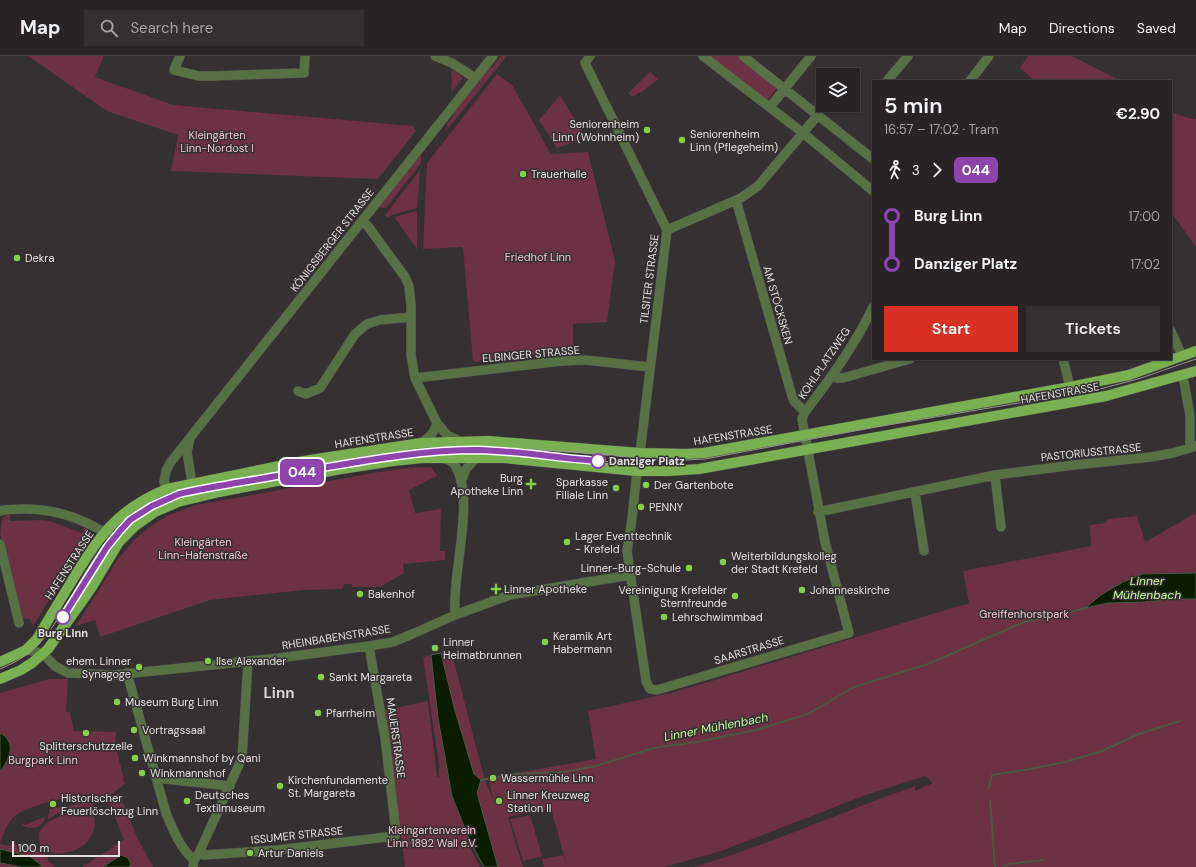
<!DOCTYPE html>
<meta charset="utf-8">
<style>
body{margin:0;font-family:"DM Sans",sans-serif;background:#343032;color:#f1f3f6;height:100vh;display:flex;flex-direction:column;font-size:15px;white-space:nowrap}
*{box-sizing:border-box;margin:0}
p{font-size:13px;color:#a5a4a7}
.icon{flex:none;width:22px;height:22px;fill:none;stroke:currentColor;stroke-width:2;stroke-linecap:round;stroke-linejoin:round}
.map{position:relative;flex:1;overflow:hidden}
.drawer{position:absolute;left:872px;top:24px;width:300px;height:280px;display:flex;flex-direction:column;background:#282425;border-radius:0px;box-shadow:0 1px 3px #0004,0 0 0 1px #444142}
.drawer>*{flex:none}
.badge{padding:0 8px;border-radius:6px;font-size:14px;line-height:26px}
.controls{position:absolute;left:816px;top:12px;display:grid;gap:8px}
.controls a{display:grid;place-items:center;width:44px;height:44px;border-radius:0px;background:#282425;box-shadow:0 1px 3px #0004,0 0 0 1px #444142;font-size:20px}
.scale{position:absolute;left:12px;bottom:10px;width:108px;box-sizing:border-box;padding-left:4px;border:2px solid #e3e0e0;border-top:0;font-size:11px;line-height:14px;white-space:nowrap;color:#e3e0e0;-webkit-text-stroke:3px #353031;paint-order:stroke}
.map>.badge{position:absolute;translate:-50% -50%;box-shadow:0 0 0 2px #fff}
.legs{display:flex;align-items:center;gap:6px;height:44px;padding:0 12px;font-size:13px}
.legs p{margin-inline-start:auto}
.summary{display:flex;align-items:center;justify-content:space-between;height:68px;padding:0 12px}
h1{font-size:22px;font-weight:600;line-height:30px}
.cta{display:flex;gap:8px;margin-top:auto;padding:8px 12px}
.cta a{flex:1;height:46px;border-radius:0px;background:#d93025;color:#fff;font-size:16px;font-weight:600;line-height:46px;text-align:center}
.cta a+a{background:#343032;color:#f1f3f6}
ul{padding:0 12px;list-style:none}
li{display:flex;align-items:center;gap:14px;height:48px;font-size:15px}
li i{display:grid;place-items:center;width:6px;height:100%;margin:0 5px;background:currentColor}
li i::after{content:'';width:10px;height:10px;margin:-5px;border:3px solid;border-radius:50%;background:#282425}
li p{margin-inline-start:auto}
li:first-child i{background:linear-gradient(#0000 50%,currentColor 0)}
li:last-child i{background:linear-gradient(currentColor 50%,#0000 0)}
header{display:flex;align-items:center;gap:24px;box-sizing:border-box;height:56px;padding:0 20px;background:#282425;border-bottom:1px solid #444142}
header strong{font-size:19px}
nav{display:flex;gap:22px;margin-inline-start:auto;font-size:14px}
.search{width:280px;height:36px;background:#343032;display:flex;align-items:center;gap:10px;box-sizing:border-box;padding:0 14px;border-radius:0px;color:#a5a4a7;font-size:15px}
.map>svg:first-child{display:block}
.green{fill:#6c3142}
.water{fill:#0a1d00;stroke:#4b5843}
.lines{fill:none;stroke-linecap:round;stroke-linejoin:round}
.stream{stroke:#4b5843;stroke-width:2}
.minor-casing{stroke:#514c4d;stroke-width:10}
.major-casing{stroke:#514c4d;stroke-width:11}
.minor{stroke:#577145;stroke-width:9}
.major{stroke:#79b051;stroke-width:10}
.tram{stroke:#989494;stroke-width:1}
.line-1-casing{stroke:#fff;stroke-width:9}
.line-1{stroke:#8e44ad;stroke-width:6}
.poi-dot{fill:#86cf4b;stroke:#353031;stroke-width:1.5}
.stop-1-dot{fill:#fff;stroke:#8e44ad;stroke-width:2}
.labels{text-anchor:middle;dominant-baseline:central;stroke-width:3;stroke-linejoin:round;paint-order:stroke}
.poi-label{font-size:11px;fill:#e3e0e0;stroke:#353031;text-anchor:start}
.park-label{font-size:11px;fill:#f1c4ce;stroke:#353031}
.street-label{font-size:11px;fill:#e3e0e0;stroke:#353031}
.stop-label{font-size:11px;font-weight:bold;fill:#e3e0e0;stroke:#353031;text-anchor:start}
.water-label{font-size:12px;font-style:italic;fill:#c0f89a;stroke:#353031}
.district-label{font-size:15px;font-weight:bold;fill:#dbd4d6;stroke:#353031}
</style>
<header>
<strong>Map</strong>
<div class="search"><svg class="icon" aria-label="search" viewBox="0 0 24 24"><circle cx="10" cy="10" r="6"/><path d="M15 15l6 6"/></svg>Search here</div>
<nav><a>Map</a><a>Directions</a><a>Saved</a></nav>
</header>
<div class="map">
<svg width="1196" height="811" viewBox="0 0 1196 811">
<rect width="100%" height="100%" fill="#353031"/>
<path class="green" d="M28 0H104L95 21 173 49 413 70 416 75 378 123 171 115 178 79 107 55Z
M501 0H507L446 75 445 74 448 70 446 69 454 59 452 57 489 10 492 12Z
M709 0H738L778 31 767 44Z
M1028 0H1072L1121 25H1035L1020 12Z
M453 14 461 20 462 23 451 37 452 25 451 15Z
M650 16 658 23 646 33 632 41 628 37Z
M497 18 512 29 551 98 588 96 615 205 607 266 573 268V294L476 306 473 305 463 192 462 191 423 193 427 107Z
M560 39 586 82 557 92 539 64Z
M1171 56 1187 62 1196 63V191L1171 156Z
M421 96V107L386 152 378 151Z
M420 114 417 152 392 159 388 162 385 159Z
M417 155V193L394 161Z
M431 411 437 420 409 434 415 457 441 453 440 495H445V504L403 508 404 517 380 531H352V528H344L343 533 304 534 210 544 100 581 95 564 76 570 118 503 135 483 151 470 167 460 196 449 379 416 407 412Z
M1196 457V517L1143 518 1123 526 1101 539 1086 552 1108 547 1144 546 1173 543H1196V811H693C769 789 841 756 915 730V735L933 727 925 720 866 739 721 795 665 811H567L551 752 508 761 523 811H498L477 737 481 724 474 718 454 651 441 597 431 600 438 662 452 740 469 783 466 785 480 811H405L385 654 428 645 437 721H439V708L423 601 451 594 484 721 494 746 488 722 596 703 588 655 675 636 969 547 963 515 1091 490 1090 469 1105 467 1108 463 1137 460 1145 486Z
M7 459H10V465L41 464 50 465 82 477 85 471 90 473 91 476 33 570 30 563 23 562 0 478 2 463Z
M49 623H68L66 655 70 657 74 675 116 676 115 690 124 722 123 723 125 728 103 745 94 738C76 739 22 749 11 764 6 770 3 779 0 787V637Z
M119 737 137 781 153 811H82L124 784 109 746Z
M88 745 93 748V752L91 753 85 751 69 753V750Z
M64 750H66L67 754 54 759V760L47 764 50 753Z
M90 755 94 760C97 770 93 781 85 788 74 798 41 805 39 782 38 762 75 755 90 755Z
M530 759 542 800 523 805 510 763Z
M46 760C43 772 32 775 22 769L23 767 25 769Z
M12 786 20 790 21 793 34 796 23 793 27 790H29L46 799 48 800V804L43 800 55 811H0V788L10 790Z
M563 799 567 811H544L542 803Z"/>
<path class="water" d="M1196 517V543H1173L1144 546 1108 547 1085 552 1101 539 1123 526 1143 518Z
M441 597 454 651 474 718 481 724 477 737 498 811H484L469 783 452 740 438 662 431 599Z
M0 677C17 686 10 703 0 715Z
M0 793 31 801 43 811H22L0 807Z
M121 799 128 802 131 808 129 811H103Z"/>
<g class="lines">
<path class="stream" d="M481 724 512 718 564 716 596 710 654 692 702 685 756 674 808 658 854 631 928 608 1024 566 1087 552
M989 732 992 719 1024 714 1065 706 1102 695 1139 678 1180 665
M990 744 995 811
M1003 811 1008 808 1044 804"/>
<defs>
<path id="minor" d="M180 0 174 14 199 20H211L304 17 305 0
M435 0 452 7 475 22
M590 0 585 7 667 174 640 397 637 402
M703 0 803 77 873 135
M743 0 873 103
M887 25 908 0
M970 25 989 0
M770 51 811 0
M736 144 792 340 794 345 805 356
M362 165 367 169 405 221 409 230 411 249V299L415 322 437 367 447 379 460 385
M667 174 741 142 758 130 818 59
M1171 275 1182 300
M1063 303 1070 331
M832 320 837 322H843L910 303
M1183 320 1190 360V392
M415 322 562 305 585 304 650 311
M298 335 306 338 320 332 355 278 367 268 380 264 411 261
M190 382 187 396 192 427 184 440 178 446 171 439 164 426 166 415 170 407 493 0
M421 387C430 381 434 377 437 367
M640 397 642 403 637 415 632 463 627 495 646 625 650 633 657 634 849 577 825 486 802 363 805 356C830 323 855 289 873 251
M444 402C447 404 452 405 454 408 477 440 451 519 455 559
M995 419 1001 471
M461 426 466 413 476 402
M915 436 924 495
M0 455C7 453 14 453 22 453 58 452 90 465 119 486
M818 456 995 419 1074 409 1151 401 1173 397 1196 390
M0 488 19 567
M26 594 34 595 43 598 55 610 68 617 114 619 279 602 369 590 393 586 417 576 455 559 510 539 630 519
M127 617 166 757C173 774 180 792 194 804
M156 722 230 730
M199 797 204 799 278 794 395 780 396 776 385 682 369 590
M193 811 194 804 199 797 242 702 248 605"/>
<path id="major" d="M0 606 26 594 37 583C48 564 59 546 70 528 98 482 115 454 167 433L304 405 421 387 489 385 640 397 686 398 704 397 1070 331 1129 319 1196 295
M0 623 21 614 32 607 48 593 92 531 119 486 135 470 155 456 178 446 219 436 341 413 393 405 422 402H504L637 415H669L699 413 1106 340 1196 315"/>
</defs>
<use href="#minor" class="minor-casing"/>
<use href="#major" class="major-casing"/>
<use href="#minor" class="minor"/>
<use href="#major" class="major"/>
<path class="tram" d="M555 400C585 404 615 407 645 408
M0 613C14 607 27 600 38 589 48 579 56 566 63 554 82 524 100 486 127 462 142 449 160 441 178 435L371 399 421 393 447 391H478L580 396 666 405 705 403 876 371 1096 334 1138 323 1196 303"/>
</g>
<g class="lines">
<defs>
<path id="line-1" d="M63 561 107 491 120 475 130 464 152 450 179 438C218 429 259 424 298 416 358 406 417 394 478 394 519 395 558 402 598 405"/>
</defs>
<use href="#line-1" class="line-1-casing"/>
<use href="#line-1" class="line-1"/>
</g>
<g class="poi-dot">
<circle cx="647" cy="74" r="4"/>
<circle cx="682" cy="84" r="4"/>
<circle cx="523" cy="118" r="4"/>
<circle cx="17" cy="202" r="4"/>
<path d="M529 422h4v4h4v4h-4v4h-4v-4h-4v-4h4z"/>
<circle cx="646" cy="429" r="4"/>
<circle cx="616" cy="432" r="4"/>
<circle cx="641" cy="451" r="4"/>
<circle cx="567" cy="486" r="4"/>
<circle cx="723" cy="506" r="4"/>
<circle cx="689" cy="512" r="4"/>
<path d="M494 527h4v4h4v4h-4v4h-4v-4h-4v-4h4z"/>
<circle cx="802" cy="534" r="4"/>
<circle cx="360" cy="538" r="4"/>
<circle cx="735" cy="540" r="4"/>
<circle cx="664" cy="561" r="4"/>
<circle cx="545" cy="586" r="4"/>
<circle cx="435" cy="592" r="4"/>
<circle cx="208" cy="605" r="4"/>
<circle cx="139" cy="611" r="4"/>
<circle cx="321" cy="621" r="4"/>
<circle cx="117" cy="646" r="4"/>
<circle cx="318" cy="657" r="4"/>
<circle cx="134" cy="674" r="4"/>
<circle cx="86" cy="677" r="4"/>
<circle cx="135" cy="702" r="4"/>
<circle cx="142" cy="717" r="4"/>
<circle cx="493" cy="722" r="4"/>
<circle cx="280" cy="730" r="4"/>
<circle cx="187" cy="745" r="4"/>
<circle cx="499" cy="745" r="4"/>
<circle cx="53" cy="748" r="4"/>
<circle cx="250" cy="797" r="4"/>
</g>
<g class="stop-1-dot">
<circle cx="598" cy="405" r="7"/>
<circle cx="63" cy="561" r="7"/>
</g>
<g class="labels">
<g class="poi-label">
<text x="639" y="68" text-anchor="end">Seniorenheim<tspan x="639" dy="13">Linn (Wohnheim)</tspan></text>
<text x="690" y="78">Seniorenheim<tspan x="690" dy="13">Linn (Pflegeheim)</tspan></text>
<text x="531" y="118">Trauerhalle</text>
<text x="25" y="202">Dekra</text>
<text x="523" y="422" text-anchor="end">Burg<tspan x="523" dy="13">Apotheke Linn</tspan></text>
<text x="608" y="426" text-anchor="end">Sparkasse<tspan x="608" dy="13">Filiale Linn</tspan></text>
<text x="654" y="429">Der Gartenbote</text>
<text x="649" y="451">PENNY</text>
<text x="575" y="480">Lager Eventtechnik<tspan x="575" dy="13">- Krefeld</tspan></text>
<text x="731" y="500">Weiterbildungskolleg<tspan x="731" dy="13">der Stadt Krefeld</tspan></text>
<text x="681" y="512" text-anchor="end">Linner-Burg-Schule</text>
<text x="504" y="533">Linner Apotheke</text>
<text x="727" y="534" text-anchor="end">Vereinigung Krefelder<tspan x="727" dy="13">Sternfreunde</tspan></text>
<text x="810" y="534">Johanneskirche</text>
<text x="368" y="538">Bakenhof</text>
<text x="672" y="561">Lehrschwimmbad</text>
<text x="553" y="580">Keramik Art<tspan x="553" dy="13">Habermann</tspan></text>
<text x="443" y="586">Linner<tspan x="443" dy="13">Heimatbrunnen</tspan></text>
<text x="131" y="605" text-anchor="end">ehem. Linner<tspan x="131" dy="13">Synagoge</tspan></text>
<text x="216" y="605">Ilse Alexander</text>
<text x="329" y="621">Sankt Margareta</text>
<text x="125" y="646">Museum Burg Linn</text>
<text x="326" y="657">Pfarrheim</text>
<text x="142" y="674">Vortragssaal</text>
<text x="86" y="690" text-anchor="middle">Splitterschutzzelle</text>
<text x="143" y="702">Winkmannshof by Qani</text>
<text x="150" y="717">Winkmannshof</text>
<text x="501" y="722">Wassermühle Linn</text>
<text x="288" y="724">Kirchenfundamente<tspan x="288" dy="13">St. Margareta</tspan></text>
<text x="195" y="739">Deutsches<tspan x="195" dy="13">Textilmuseum</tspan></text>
<text x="507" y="739">Linner Kreuzweg<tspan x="507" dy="13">Station II</tspan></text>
<text x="61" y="742">Historischer<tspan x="61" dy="13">Feuerlöschzug Linn</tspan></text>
<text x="258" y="797">Artur Daniels</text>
</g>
<g class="park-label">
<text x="217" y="79">Kleingärten<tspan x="217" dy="13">Linn-Nordost I</tspan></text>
<text x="538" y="201">Friedhof Linn</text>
<text x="203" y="486">Kleingärten<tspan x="203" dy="13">Linn-Hafenstraße</tspan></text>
<text x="1024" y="558">Greiffenhorstpark</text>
<text x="43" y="704">Burgpark Linn</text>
<text x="432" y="774">Kleingartenverein<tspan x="432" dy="13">Linn 1892 Wall e.V.</tspan></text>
</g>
<g class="street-label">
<text transform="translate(332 184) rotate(-52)">KÖNIGSBERGER STRASSE</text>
<text transform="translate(649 223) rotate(-83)">TILSITER STRASSE</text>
<text transform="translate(778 249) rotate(74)">AM STÖCKSKEN</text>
<text transform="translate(531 298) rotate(-5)">ELBINGER STRASSE</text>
<text transform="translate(824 307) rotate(-56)">KOHLPLATZWEG</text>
<text transform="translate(1060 337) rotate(-10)">HAFENSTRASSE</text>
<text transform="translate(733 379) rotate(-9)">HAFENSTRASSE</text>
<text transform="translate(374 382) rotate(-9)">HAFENSTRASSE</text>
<text transform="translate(1091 396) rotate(-6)">PASTORIUSSTRASSE</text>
<text transform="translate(69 509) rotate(-57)">HAFENSTRASSE</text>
<text transform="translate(336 581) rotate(-9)">RHEINBABENSTRASSE</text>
<text transform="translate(749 594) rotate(-17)">SAARSTRASSE</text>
<text transform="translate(396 682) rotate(82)">MAUERSTRASSE</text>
<text transform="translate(297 779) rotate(-6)">ISSUMER STRASSE</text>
</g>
<g class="stop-label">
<text x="609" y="405">Danziger Platz</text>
<text x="63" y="577" text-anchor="middle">Burg Linn</text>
</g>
<g class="water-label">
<text x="1147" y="525">Linner<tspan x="1147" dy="14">Mühlenbach</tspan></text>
<text transform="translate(716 671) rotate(-11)">Linner Mühlenbach</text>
</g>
<g class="district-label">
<text x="279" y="637">Linn</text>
</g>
</g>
</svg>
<div class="controls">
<a><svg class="icon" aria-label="layers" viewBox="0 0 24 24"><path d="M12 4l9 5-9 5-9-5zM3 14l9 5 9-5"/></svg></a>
</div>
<div class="scale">100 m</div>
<b class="badge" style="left:302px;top:416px;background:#8e44ad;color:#fff">044</b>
<section class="drawer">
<div class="summary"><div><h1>5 min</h1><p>16:57 – 17:02 · Tram</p></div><b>€2.90</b></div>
<div class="legs"><svg class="icon" aria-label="walk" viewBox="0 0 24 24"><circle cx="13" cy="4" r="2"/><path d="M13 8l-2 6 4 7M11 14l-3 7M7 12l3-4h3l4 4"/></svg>3<svg class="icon" aria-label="forward" viewBox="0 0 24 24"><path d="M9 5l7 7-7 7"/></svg><b class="badge" style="background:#8e44ad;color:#fff">044</b></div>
<ul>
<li><i style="color:#8e44ad"></i><b>Burg Linn</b><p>17:00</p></li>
<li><i style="color:#8e44ad"></i><b>Danziger Platz</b><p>17:02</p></li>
</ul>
<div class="cta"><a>Start</a><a>Tickets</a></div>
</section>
</div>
